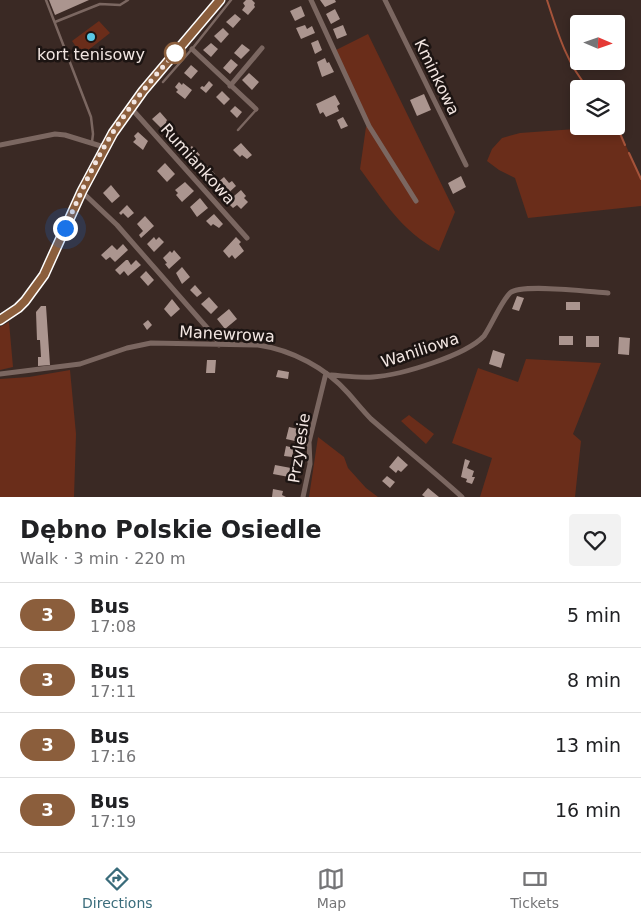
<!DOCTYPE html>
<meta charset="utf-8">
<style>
body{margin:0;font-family:"DejaVu Sans",sans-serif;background:#f2f2f2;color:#202124;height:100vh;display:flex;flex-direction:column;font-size:19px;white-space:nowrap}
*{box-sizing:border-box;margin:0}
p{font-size:16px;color:#757577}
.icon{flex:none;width:28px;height:28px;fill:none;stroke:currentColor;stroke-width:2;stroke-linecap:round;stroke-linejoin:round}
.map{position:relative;height:497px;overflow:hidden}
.side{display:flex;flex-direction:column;background:#fff;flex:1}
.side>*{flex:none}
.badge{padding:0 10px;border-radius:16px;font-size:18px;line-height:32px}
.needle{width:32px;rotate:92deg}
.fabs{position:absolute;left:570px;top:15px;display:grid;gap:10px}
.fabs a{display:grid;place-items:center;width:55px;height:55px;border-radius:5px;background:#fff;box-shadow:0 2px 8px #0003;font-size:25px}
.you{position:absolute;width:25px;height:25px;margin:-12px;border:4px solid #fff;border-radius:50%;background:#1a73e8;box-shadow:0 0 0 8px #1a73e833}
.map>.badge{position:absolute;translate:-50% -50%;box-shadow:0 0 0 2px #fff}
.round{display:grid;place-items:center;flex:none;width:52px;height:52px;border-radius:5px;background:#f2f2f2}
.summary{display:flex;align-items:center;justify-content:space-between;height:85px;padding:0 20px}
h1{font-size:24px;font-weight:800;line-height:38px}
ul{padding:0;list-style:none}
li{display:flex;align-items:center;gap:15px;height:65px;padding:0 20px;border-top:1px solid #e0e0e0}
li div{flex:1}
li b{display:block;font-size:19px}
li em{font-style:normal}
li .badge{min-width:55px;font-weight:700;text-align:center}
.dock{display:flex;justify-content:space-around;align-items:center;height:70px;border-top:1px solid #e0e0e0;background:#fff;font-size:14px;color:#757577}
.dock a{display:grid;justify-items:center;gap:2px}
.dock .on{color:#3a6c7b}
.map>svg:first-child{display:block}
.green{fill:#6a2d1a}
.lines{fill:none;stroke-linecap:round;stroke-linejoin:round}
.stream{stroke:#a5533a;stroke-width:2}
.building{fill:#ab958f}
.service{stroke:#7b6761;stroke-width:2.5}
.minor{stroke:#7b6761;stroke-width:5}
.line-casing{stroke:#fff;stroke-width:11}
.line{stroke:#8b5e3c;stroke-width:8}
.walk{stroke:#f2e6e2;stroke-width:5;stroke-dasharray:0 9}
.poi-dot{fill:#5ac8e5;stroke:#1c1412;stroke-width:2}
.stop-dot{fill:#fff;stroke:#8b5e3c;stroke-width:2.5}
.labels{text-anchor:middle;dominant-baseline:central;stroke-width:5;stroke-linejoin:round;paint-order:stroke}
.poi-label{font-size:16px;fill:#f2e6e2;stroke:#1c1412}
.street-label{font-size:16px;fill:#f2e6e2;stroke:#1c1412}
</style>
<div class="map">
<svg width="641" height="497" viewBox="0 0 641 497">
<rect width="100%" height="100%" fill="#3a2924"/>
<path class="green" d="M99 21 110 33 82 55 72 41Z
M368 34 455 212 439 251C401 231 384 201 360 169L366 127 369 126 334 51Z
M617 126 641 179V206L528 218 515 178 499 170 487 161 492 149 502 138 520 133Z
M9 322 13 367 0 370V327Z
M526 359 601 363 573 434 581 441 575 497H480L492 458 452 443 478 368 518 382Z
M70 370 76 434 74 497H0V379L29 377Z
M409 415 434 434 426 444 401 421Z
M318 437 344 457 348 468 366 488 378 497H309Z"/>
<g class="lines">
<path class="stream" d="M547 0C557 31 567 65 589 89
M616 124 625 145
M629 153 641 179"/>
</g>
<path class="building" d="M49 0H89L55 15Z
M246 0H252L255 3 254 5 255 7 248 15 242 10 245 6 243 3Z
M320 0H335L336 2 325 7Z
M301 6 305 16 295 21 290 11Z
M335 9 340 19 331 24 326 14Z
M235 14 241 19 233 28 226 22Z
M305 25 307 29 312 26 315 33 301 39 296 28Z
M343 25 347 35 337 39 333 29Z
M223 28 229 34 221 43 214 36Z
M318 40 322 50 315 54 311 43Z
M211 43 218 49 211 57 203 50Z
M242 44 250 50 241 59 234 53Z
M325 58 327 63 329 62 334 72 322 77 317 62Z
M231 59 238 65 230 74 223 68Z
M191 65 198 71 191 79 184 73Z
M249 73 259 82 252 90 242 80Z
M209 81 213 85 206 93 200 88 202 86 204 87Z
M179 82 182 85 183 83 192 90 185 99 176 92 178 90 175 87Z
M222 91 230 99 224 105 216 97Z
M424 94 431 110 417 116 410 100Z
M335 95 340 104 337 106 339 111 326 117 323 112 320 114 316 104Z
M235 106 242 112 237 118 230 111Z
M160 112 167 120 166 122 168 125 163 130 152 119Z
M343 117 348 126 341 129 337 120Z
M138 132 148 141 143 150 133 142 136 139 134 136Z
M241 143 252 155 247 159 242 155 240 157 233 150Z
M192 146 200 155 192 162 184 154 185 151Z
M165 163 175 174 167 182 157 171Z
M206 165 215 174 208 180 199 171Z
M461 176 466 187 453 194 448 183Z
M224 177 229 183 232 181 236 186 224 197 219 192 221 190 216 184Z
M185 182 194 191 182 202 176 195 178 193 175 190Z
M111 185 120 196 112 203 103 193Z
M241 190 246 196 244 198 248 202 241 209 237 205 233 208 227 202Z
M200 198 208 208 197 217 190 207Z
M127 205 134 213 128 218 123 213 121 215 119 213Z
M214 214 223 224 219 228 213 224 211 226 206 221Z
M145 216 154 226 141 238 139 235 143 231 137 224Z
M154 237 156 240 159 237 164 242 154 252 147 244Z
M236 237 241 242 239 244 244 251 235 259 232 255 229 258 223 251Z
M123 244 128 250 115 262 110 257 106 260 101 255 112 245 117 250Z
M174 250 181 258 169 269 165 264 167 263 163 258 170 251 172 253Z
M126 260H128L131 265 136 260 141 265 128 276 124 271 120 275 115 270Z
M182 267 190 277 182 284 176 273Z
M146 271 154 280 148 286 140 277Z
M195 285 202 293 197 297 190 290Z
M517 296 524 298 519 311 512 309Z
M209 297 218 307 211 314 201 304Z
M172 299 180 309 171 317 164 309Z
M566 302H580V310H566Z
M41 306H46L50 365 38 366V357H41L40 340H37L36 312Z
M229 309 237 319 225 329 217 319Z
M148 320 152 325 147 330 143 324Z
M559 336H573V345H559Z
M586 336H599V347H586Z
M619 337 630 338 629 355 618 354Z
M493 350 505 354 501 368 489 364Z
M207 360H216L215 373H206Z
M278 370 289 372 288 379 276 377Z
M289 427 298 429 295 441 286 439Z
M286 446 294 448 292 457 284 456Z
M398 456 408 465 401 472 398 470 396 473 389 467Z
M465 459 470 461 467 468 474 471 472 477H475L472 484 466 482 467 479 461 477Z
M275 465 291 468 289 477 273 474Z
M387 476 395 482 390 488 382 481Z
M428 488 439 497H425L422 495Z
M273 489 283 491 282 495 286 497H272Z"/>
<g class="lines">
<path class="service" d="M46 0 91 117 93 134 92 142
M55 22 100 4 120 5 128 0
M177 50 185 57
M163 82 192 49 231 0
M238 130 256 110"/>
<path class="minor" d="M311 0 369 126 416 201
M385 0 466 165
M192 49 256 109
M230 86 262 48
M131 108 247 238
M0 145 55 134 65 135 104 147
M81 191 117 225 216 338 219 345
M0 320 18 309 25 301 44 275 81 191 113 133 143 91 219 0
M0 374 80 364 127 348 151 343 258 345C292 350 326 368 348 393 356 402 363 411 371 419 401 445 432 470 462 497
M331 375C345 376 359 378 373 377 401 375 465 356 484 336 492 324 501 302 510 293 521 283 591 292 608 293
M303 497 310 464 309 442 326 373"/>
</g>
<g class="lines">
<defs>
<path id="line" d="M0 320 18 308 25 301 44 275 82 191 113 133 143 91 220 0"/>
</defs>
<use href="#line" class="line-casing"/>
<use href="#line" class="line"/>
<path class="walk" d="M65 228C78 199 91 169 107 142 126 110 151 80 175 53"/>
</g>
<circle class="poi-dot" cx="91" cy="37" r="5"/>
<circle class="stop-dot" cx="175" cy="53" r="10"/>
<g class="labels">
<g class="poi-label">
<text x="91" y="54">kort tenisowy</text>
</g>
<g class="street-label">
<text transform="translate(437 77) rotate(64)">Kminkowa</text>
<text transform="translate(198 164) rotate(48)">Rumiankowa</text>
<text transform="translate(227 334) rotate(3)">Manewrowa</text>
<text transform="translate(420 350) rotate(-18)">Waniliowa</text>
<text transform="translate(299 448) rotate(-81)">Przylesie</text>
</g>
</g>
</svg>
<div class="fabs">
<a><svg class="needle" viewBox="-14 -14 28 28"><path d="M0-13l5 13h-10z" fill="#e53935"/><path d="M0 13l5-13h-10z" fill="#757577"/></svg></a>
<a><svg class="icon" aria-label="layers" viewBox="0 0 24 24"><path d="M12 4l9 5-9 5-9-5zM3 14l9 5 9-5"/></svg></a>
</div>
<div class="you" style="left:65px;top:228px"></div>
</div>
<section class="side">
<div class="summary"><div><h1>Dębno Polskie Osiedle</h1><p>Walk · 3 min · 220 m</p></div><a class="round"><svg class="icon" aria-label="heart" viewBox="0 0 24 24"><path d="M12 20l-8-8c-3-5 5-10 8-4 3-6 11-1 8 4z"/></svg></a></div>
<ul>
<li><span class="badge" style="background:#8b5e3c;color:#fff">3</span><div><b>Bus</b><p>17:08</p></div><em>5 min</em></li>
<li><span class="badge" style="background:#8b5e3c;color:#fff">3</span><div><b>Bus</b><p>17:11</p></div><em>8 min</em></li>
<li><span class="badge" style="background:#8b5e3c;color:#fff">3</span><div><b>Bus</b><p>17:16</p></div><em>13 min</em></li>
<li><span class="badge" style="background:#8b5e3c;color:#fff">3</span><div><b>Bus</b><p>17:19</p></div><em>16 min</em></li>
</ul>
</section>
<nav class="dock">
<a class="on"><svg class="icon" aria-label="directions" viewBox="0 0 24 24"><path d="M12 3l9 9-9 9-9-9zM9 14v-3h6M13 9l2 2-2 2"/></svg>Directions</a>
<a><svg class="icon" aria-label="map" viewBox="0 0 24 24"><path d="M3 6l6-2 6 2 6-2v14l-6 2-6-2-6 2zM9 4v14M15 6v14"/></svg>Map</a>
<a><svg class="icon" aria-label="tickets" viewBox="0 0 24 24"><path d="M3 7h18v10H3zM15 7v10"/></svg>Tickets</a>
</nav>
